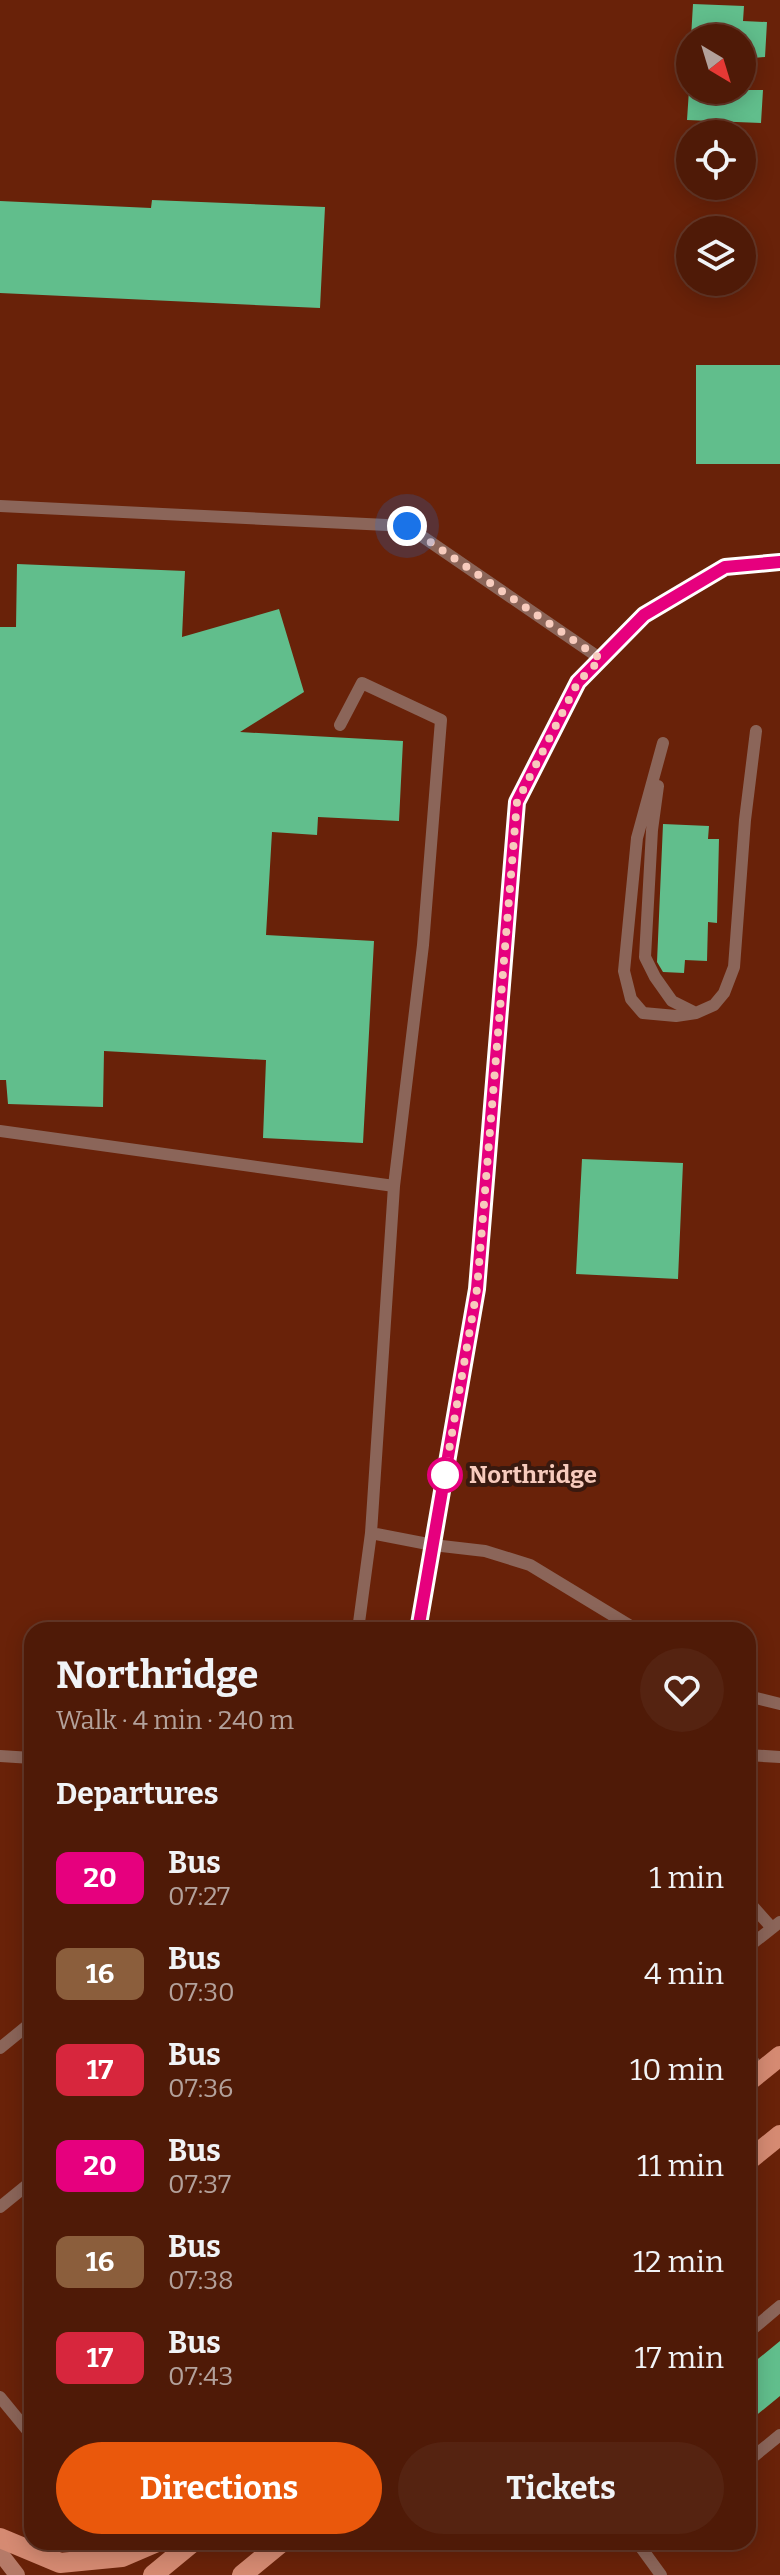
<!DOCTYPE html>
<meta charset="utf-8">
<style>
body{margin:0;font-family:Bitter,serif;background:#552311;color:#f1f3f6;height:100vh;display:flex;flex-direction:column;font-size:30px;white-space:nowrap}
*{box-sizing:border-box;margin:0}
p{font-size:26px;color:#b3a19b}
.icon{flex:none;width:44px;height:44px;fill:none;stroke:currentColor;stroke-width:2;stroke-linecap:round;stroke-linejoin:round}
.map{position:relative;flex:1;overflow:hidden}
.sheet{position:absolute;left:24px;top:1622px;width:732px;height:928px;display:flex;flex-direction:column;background:#4f1a07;border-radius:24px;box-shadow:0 4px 20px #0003,0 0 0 2px #663828}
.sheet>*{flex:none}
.badge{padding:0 16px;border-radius:12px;font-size:28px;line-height:52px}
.needle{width:52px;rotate:142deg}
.buttons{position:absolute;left:676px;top:24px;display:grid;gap:16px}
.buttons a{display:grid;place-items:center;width:80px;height:80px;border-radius:50%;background:#4f1a07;box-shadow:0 4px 20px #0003,0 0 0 2px #663828;font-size:40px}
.you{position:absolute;width:40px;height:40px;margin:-20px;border:6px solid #fff;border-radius:50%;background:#1a73e8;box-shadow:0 0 0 12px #1a73e833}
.map>.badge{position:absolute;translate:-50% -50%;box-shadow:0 0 0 4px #fff}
h2{padding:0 32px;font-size:30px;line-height:72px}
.round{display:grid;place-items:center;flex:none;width:84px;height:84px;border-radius:42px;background:#552311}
.head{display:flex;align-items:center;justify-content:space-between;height:136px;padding:0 32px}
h1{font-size:38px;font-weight:700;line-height:60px}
.cta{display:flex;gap:16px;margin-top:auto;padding:16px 32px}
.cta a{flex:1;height:92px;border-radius:48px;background:#ea580c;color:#fff;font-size:32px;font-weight:700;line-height:92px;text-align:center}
.cta a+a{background:#552311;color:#f1f3f6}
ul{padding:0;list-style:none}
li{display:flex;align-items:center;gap:24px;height:96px;padding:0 32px}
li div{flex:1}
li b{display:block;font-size:30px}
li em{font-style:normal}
li .badge{min-width:88px;font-weight:700;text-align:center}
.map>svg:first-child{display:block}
.building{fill:#61be8c}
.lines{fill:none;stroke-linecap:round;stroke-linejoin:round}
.service{stroke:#8b6559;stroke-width:12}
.secondary{stroke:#b57a68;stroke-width:16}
.primary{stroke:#d58a72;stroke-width:20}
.line-casing{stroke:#fff;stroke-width:18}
.line{stroke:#e6007e;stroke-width:12}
.walk{stroke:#f7cbbd;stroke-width:8;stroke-dasharray:0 14.4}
.stop-dot{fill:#fff;stroke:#e6007e;stroke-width:4}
.labels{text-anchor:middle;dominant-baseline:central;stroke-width:8;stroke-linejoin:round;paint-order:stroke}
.stop-label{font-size:24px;font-weight:bold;fill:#f7cbbd;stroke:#39190f;text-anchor:start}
</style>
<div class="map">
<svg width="780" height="2575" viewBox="0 0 780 2575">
<rect width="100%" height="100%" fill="#692209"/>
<path class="building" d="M693 4 744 6 743 21 767 22 765 57 742 59V38H691Z
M689 90H763L761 123 687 120Z
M152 200 325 207 320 308 0 293V201L151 208Z
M696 365H780V464H696Z
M17 564 185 571 182 637 279 609 304 692 240 732 403 741 399 821 318 817 317 835 272 832 266 935 374 941 363 1143 263 1138 266 1060 104 1051 103 1107 8 1104 6 1080H0V627H16Z
M663 824 709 826 708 839H719L717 923 708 922 707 961 685 960 684 973 663 972 657 962Z
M582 1159 683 1163 678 1279 576 1274Z
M780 2341V2396L748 2422V2367Z"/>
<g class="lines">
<path class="service" d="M0 506 407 526 601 659
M340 725 362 683 441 720 423 945 394 1186 371 1533 433 1545 485 1551 530 1565 637 1630
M663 743 637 838 624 971 631 999 643 1013 676 1016 696 1013 714 1005 724 993 734 967 745 820 756 731
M658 786 652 830 645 957 655 977 672 1001 696 1013
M0 1131 394 1186
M358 1630 371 1533
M418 1630 477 1289 517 802 578 682 644 615 725 567 780 562
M748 1696 780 1704
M748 1755 780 1757
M0 1756 32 1758
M748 1901 772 1928
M748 1947 780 1922
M0 2048 32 2022
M748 2055 761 2071
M0 2207 32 2181
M748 2333 780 2306
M0 2397 32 2436
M748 2461 780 2435
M637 2542 661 2575"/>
<path class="secondary" d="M0 2553 17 2575"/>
<path class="primary" d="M748 2082 780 2056
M748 2161 780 2135
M0 2538 60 2563 122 2557 157 2542
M153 2575 193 2542
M242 2575 282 2542"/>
</g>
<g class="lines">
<defs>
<path id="line" d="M418 1630 477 1289 517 802 578 682 644 615 725 567 780 562"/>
</defs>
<use href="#line" class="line-casing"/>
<use href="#line" class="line"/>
<path class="walk" d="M407 526 601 659 578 682 517 802 477 1289 443 1485 445 1475"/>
</g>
<circle class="stop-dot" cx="445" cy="1475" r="16"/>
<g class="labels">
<g class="stop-label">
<text x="469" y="1475">Northridge</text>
</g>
</g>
</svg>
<div class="buttons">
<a><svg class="needle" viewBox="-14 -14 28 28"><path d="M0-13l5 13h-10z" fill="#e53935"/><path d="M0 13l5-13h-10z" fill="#b3a19b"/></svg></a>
<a><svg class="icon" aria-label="locate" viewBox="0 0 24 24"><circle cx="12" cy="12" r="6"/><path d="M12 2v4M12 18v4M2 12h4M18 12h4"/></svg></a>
<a><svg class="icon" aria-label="layers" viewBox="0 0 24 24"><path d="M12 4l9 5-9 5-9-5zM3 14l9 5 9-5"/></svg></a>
</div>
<div class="you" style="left:407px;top:526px"></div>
<section class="sheet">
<div class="head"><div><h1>Northridge</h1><p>Walk · 4 min · 240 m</p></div><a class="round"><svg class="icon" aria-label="heart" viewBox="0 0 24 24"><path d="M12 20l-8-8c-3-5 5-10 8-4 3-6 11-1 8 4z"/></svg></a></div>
<h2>Departures</h2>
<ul>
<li><span class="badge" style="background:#e6007e;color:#fff">20</span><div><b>Bus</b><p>07:27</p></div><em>1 min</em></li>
<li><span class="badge" style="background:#8b5e3c;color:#fff">16</span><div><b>Bus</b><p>07:30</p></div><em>4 min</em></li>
<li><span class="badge" style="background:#d7263d;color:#fff">17</span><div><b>Bus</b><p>07:36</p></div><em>10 min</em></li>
<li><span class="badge" style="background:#e6007e;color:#fff">20</span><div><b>Bus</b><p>07:37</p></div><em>11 min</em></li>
<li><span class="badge" style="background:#8b5e3c;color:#fff">16</span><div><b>Bus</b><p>07:38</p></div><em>12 min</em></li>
<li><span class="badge" style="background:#d7263d;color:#fff">17</span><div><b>Bus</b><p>07:43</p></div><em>17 min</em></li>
</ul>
<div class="cta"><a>Directions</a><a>Tickets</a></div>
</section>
</div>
